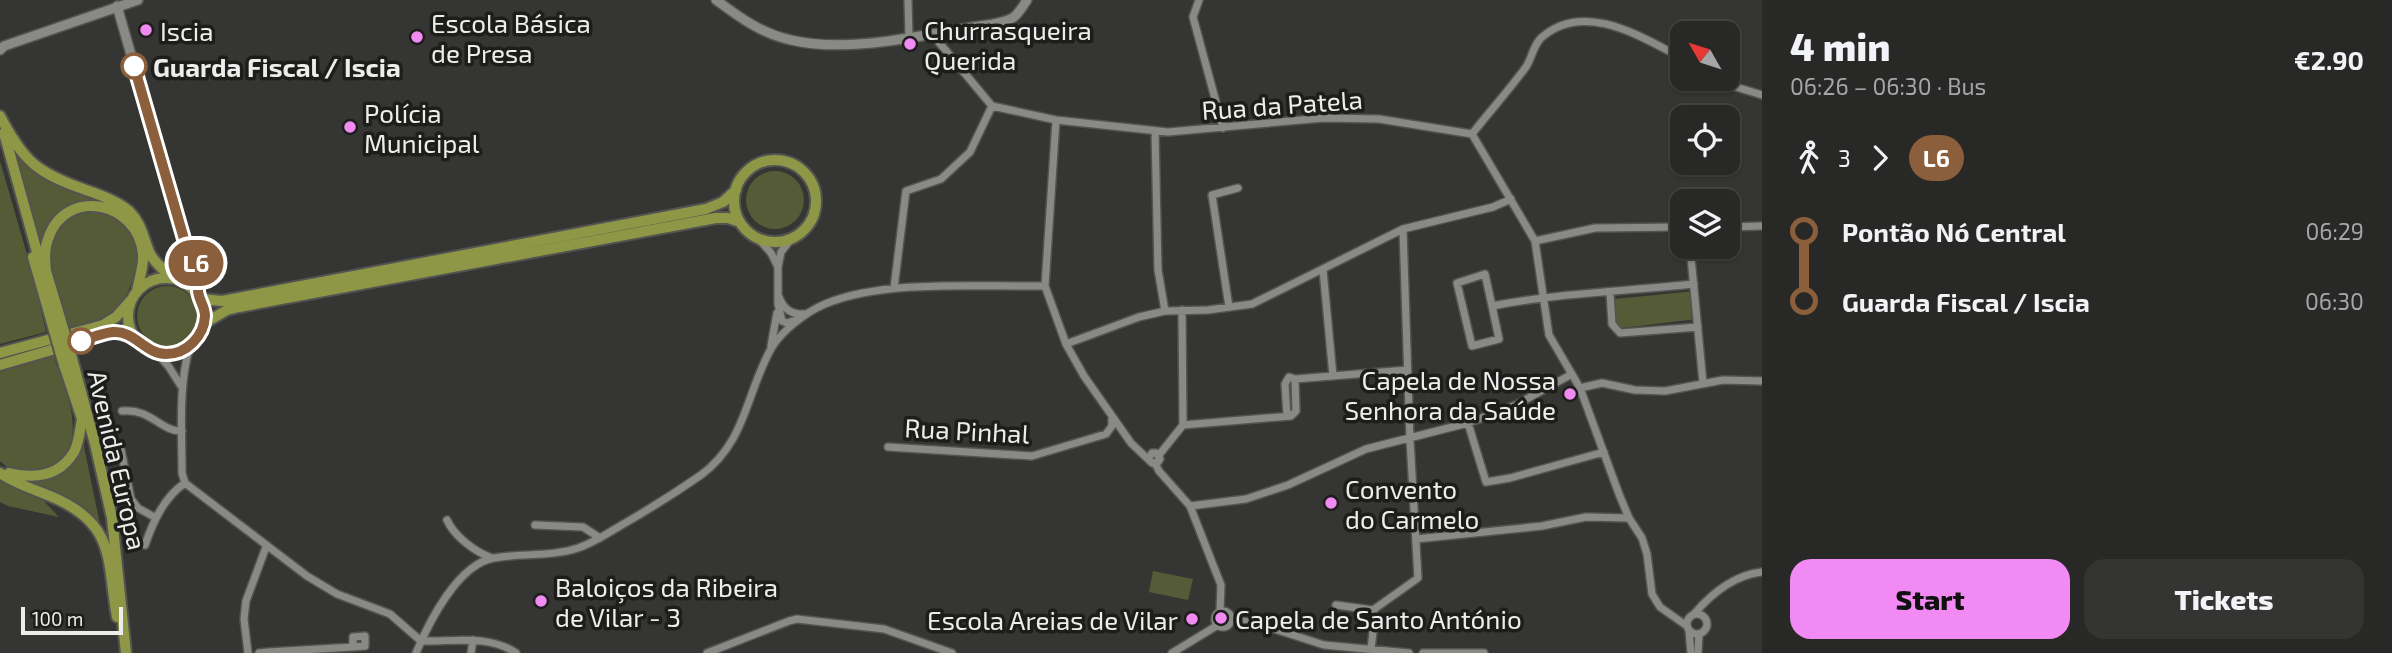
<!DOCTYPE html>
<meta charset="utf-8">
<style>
body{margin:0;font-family:"Exo 2",sans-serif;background:#343432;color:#f1f3f6;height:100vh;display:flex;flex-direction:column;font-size:26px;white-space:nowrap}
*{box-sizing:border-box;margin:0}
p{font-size:23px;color:#a5a6a7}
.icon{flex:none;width:38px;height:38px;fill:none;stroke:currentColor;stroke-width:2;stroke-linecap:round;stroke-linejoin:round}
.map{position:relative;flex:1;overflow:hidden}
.sheet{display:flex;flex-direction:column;background:#282826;width:630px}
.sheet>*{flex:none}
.badge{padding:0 14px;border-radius:23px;font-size:24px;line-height:46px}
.needle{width:46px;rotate:309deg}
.controls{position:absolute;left:1670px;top:21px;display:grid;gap:14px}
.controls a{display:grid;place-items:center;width:70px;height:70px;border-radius:14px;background:#282826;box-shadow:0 2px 5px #0004,0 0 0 2px #444443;font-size:35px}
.scale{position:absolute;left:21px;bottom:18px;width:102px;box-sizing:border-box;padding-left:7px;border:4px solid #edeeec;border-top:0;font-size:19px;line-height:24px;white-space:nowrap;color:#edeeec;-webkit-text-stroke:5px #1d1d1c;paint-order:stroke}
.map>.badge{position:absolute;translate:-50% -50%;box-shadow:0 0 0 4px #fff}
.legs{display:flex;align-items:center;gap:10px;height:77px;padding:0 28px;font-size:23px}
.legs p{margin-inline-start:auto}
.overview{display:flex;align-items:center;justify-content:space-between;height:119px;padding:0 28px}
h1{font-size:38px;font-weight:800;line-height:52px}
.action{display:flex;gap:14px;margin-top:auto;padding:14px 28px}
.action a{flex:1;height:80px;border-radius:21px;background:#f28af3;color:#111;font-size:28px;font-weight:800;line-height:80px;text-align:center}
.action a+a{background:#343432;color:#f1f3f6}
ul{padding:0 28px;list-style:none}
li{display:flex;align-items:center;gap:24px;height:70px;font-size:26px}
li i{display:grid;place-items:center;width:10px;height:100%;margin:0 9px;background:currentColor}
li i::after{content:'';width:18px;height:18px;margin:-9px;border:5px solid;border-radius:50%;background:#282826}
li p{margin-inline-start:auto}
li:first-child i{background:linear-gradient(#0000 50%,currentColor 0)}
li:last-child i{background:linear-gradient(currentColor 50%,#0000 0)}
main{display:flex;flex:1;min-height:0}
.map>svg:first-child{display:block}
.green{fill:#555b36}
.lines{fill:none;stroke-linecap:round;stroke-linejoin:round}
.minor-casing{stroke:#535451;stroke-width:10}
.tertiary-casing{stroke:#535451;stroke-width:12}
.primary-casing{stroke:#535451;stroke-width:14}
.minor{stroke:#898a86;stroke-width:7}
.tertiary{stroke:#898a86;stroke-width:9}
.primary{stroke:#8d9745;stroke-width:10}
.primary-bridge-casing{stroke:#535451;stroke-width:14;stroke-linecap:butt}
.primary-bridge{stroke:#8d9745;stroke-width:10}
.line-1-casing{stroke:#fff;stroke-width:16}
.line-1{stroke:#8b5e3c;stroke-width:10}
.poi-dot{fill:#f28af3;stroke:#1d1d1c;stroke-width:2.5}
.stop-1-dot{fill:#fff;stroke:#8b5e3c;stroke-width:3.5}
.labels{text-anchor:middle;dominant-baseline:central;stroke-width:7;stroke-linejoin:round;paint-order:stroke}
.poi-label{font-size:26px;fill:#edeeec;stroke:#1d1d1c;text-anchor:start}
.stop-label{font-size:26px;font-weight:bold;fill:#edeeec;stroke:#1d1d1c;text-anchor:start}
.street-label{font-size:26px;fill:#edeeec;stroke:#1d1d1c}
</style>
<main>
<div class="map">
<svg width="1762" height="653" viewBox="0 0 1762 653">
<rect width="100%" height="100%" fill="#353633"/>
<path class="green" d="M14 152 33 170 106 202 107 204 53 220 41 246Z
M0 161 33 275 46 332 0 344Z
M746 200a29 29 0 1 1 58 0a29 29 0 1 1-58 0Z
M90 209C98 211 109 213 116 217 150 238 137 292 111 313 100 322 84 325 70 329L66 316H64C53 278 33 220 90 209Z
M137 316a30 30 0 1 1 60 0a30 30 0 1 1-60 0Z
M1695 291 1697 319 1621 328 1616 325 1615 299Z
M54 356 57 367H59C67 396 85 436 60 461 53 467 45 471 35 471 20 472 11 472 0 461V371Z
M83 442 101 529 23 482C57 483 68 472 83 442Z
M0 480 40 497 59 517 8 506 0 502Z
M1153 571 1193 579 1188 600 1149 592Z"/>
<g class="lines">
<defs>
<path id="minor" d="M908 0 909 37
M1199 0 1193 17 1223 128
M932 34 992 106 1056 120 1168 132 1324 118 1379 119 1472 134 1535 241 1549 335 1580 388 1619 494 1629 518 1642 538 1647 554 1652 594 1660 607 1687 626
M1721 79 1736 87 1762 95
M1155 131 1158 270 1165 311
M1472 134C1490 111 1509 90 1526 67 1532 58 1533 46 1541 38 1583 0 1640 36 1682 58
M1727 227 1762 226
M757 237 771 253 778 267
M791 239 781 252 778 267V304L782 321 787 323 796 320
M1535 241 1595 228 1682 227
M1690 247 1703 383
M1323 270 1333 376
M1045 286 1056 120
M894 288 906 191 941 179 970 152 992 106
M1610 293 1612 324 1620 333 1698 327
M779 297C784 310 792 315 806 314
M1492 306 1499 339 1472 346 1457 283 1485 274 1492 306C1559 293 1627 291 1694 284
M1229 307 1212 195 1238 188
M1066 344 1139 317 1165 311 1208 310 1252 304 1403 229 1493 207 1511 199
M190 346C178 386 182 431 182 473L185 483 307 576 337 594 390 614 421 641
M771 346 777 313
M157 353 169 367 181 386
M1580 388 1602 383 1635 390 1665 391 1723 380 1762 381
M122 411C151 408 161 432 182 431
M1287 416 1285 384 1289 377 1295 379
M1468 423 1486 482 1510 478 1604 452
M1183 425 1291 416 1296 411 1295 379 1407 370
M888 447 1032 456 1106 434 1112 426V418
M121 450 131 499 138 508 156 518
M1159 455 1183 425 1182 310
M1155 463 1159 471 1190 506 1221 585 1220 611
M1190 506 1246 499 1288 485 1366 449 1468 423 1516 405 1572 374
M447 520C454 536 475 552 492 558
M535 525 583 527 600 538
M1416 539 1542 526 1586 517 1629 518
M145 545C153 522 164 497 185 483
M1336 605 1373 610 1418 578 1410 440 1403 229
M1215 619a8 8 0 1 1 16 0a8 8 0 1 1-16 0Z
M1687 624a10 10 0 1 1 20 0a10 10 0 1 1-20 0Z
M1694 614C1712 593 1734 575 1762 572
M1231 619 1259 624 1324 645 1409 653
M1689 630 1691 653
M421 641C453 642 488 634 516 653
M1371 649 1375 615 1373 610
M248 653 244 619 246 601 266 547
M259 653 268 652 353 647 365 646V636L353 637V647
M416 653C429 622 458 564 494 558 521 553 551 557 578 548 593 543 607 534 620 526 648 510 675 493 701 475 747 441 746 392 772 347 783 330 806 312 825 304 884 279 980 287 1045 286L1066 344 1084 376 1131 443 1152 463 1158 462 1160 459 1156 453H1152L1149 458
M471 653 473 640
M707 653 789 621 797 619 884 629 952 653
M1172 653 1218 625
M1423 653H1484
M1698 653 1699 634"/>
<path id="tertiary" d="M716 0C739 17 762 34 791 40 845 53 913 37 967 28 981 25 1002 25 1014 17 1019 13 1023 6 1027 0
M117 6 184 239 197 265 198 294
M0 50 4 46 138 0
M177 279 197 265"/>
<path id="primary" d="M0 116C24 162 37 173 86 190 101 195 117 201 129 211 142 224 143 238 150 254 155 263 164 270 172 278
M4 133 37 252 46 271 60 318
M734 201a41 41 0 1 1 82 0a41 41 0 1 1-82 0Z
M33 257 51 320
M46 271C45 260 44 249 48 239 65 186 138 201 143 254 144 266 139 279 137 291
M128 316a38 38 0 1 1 76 0a38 38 0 1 1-76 0Z
M201 299 222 301 706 209 723 202 736 190
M203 324 227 310 239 307 716 218H728L740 222
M0 353 103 325 116 317 131 300
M73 362 95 444 112 518 126 653
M0 365 114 332 136 339
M64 365 83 422
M0 473C17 485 40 491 59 500 116 527 107 563 117 617
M9 473C34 479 59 477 74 452 79 443 80 429 82 419"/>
</defs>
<use href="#minor" class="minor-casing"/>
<use href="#tertiary" class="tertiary-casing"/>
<use href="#primary" class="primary-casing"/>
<use href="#minor" class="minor"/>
<use href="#tertiary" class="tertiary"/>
<use href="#primary" class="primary"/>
<defs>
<path id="primary-bridge" d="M60 318 73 362
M51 320 64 365"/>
</defs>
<use href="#primary-bridge" class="primary-bridge-casing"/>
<use href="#primary-bridge" class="primary-bridge"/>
</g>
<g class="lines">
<defs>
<path id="line-1" d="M81 341C91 338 102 333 113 332 134 330 145 354 166 354 187 354 204 336 205 316 205 306 198 299 198 290 196 263 196 263 184 239L134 66"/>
</defs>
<use href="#line-1" class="line-1-casing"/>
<use href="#line-1" class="line-1"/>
</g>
<g class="poi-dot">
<circle cx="146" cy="30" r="7"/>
<circle cx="417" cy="37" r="7"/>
<circle cx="910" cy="44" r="7"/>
<circle cx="350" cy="127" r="7"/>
<circle cx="1570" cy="394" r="7"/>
<circle cx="1331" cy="503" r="7"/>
<circle cx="541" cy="601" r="7"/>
<circle cx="1221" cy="618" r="7"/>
<circle cx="1192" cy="619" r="7"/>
</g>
<g class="stop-1-dot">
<circle cx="134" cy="66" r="12"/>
<circle cx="81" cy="341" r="12"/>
</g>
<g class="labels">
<g class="poi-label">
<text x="431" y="22">Escola Básica<tspan x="431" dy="30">de Presa</tspan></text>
<text x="924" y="29">Churrasqueira<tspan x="924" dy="30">Querida</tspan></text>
<text x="160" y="30">Iscia</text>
<text x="364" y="112">Polícia<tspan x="364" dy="30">Municipal</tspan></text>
<text x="1556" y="379" text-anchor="end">Capela de Nossa<tspan x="1556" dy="30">Senhora da Saúde</tspan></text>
<text x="1345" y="488">Convento<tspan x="1345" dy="30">do Carmelo</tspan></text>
<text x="555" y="586">Baloiços da Ribeira<tspan x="555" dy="30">de Vilar - 3</tspan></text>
<text x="1235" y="618">Capela de Santo António</text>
<text x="1178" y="619" text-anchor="end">Escola Areias de Vilar</text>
</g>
<g class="stop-label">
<text x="153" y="66">Guarda Fiscal / Iscia</text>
</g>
<g class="street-label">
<text transform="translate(1282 104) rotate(-4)">Rua da Patela</text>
<text transform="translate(967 430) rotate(3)">Rua Pinhal</text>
<text transform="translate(118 460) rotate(77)">Avenida Europa</text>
</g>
</g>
</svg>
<div class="controls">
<a><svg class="needle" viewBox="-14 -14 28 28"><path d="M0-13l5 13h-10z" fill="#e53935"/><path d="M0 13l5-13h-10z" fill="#a5a6a7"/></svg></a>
<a><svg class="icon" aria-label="locate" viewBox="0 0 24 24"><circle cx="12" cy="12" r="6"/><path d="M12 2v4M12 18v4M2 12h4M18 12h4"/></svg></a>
<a><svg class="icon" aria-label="layers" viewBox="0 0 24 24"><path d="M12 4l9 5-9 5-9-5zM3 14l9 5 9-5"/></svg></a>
</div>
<div class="scale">100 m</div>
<b class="badge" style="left:196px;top:263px;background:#8b5e3c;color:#fff">L6</b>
</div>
<section class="sheet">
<div class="overview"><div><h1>4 min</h1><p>06:26 – 06:30 · Bus</p></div><b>€2.90</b></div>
<div class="legs"><svg class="icon" aria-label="walk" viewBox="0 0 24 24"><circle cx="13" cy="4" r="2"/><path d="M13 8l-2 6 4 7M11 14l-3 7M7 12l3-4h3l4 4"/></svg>3<svg class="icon" aria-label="forward" viewBox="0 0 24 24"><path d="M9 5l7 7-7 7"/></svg><b class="badge" style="background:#8b5e3c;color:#fff">L6</b></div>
<ul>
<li><i style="color:#8b5e3c"></i><b>Pontão Nó Central</b><p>06:29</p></li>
<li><i style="color:#8b5e3c"></i><b>Guarda Fiscal / Iscia</b><p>06:30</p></li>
</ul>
<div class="action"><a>Start</a><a>Tickets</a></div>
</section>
</main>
